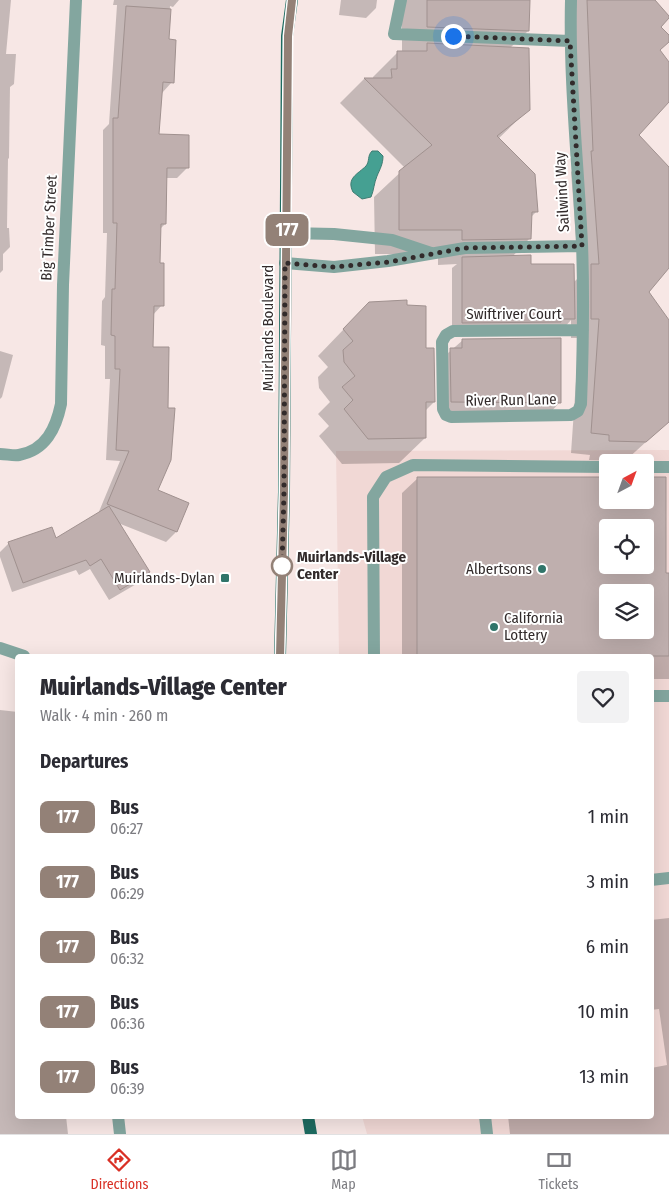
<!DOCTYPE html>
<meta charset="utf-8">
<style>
body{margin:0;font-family:"Fira Sans Condensed",sans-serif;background:#f2f2f3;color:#2b2b33;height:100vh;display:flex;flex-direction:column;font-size:19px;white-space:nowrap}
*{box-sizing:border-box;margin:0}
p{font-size:16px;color:#7c7c81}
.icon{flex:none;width:28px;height:28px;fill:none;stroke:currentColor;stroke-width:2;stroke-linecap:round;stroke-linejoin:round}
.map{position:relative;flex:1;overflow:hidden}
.side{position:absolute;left:15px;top:654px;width:639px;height:465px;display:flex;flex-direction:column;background:#fff;border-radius:5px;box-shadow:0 5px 20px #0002}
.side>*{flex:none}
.badge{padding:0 10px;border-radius:8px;font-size:18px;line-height:32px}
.needle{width:32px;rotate:41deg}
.fabs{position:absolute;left:599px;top:454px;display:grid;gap:10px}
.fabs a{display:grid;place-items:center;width:55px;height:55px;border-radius:5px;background:#fff;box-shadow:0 5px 20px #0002;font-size:25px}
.you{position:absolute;width:25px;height:25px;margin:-12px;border:4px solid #fff;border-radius:50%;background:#1a73e8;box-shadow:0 0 0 8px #1a73e833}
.map>.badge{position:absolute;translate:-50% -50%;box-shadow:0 0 0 2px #fff}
h2{padding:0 25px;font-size:19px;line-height:45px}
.round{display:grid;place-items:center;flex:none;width:52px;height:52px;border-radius:5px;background:#f2f2f3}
.head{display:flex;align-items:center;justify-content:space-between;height:85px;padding:0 25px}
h1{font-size:24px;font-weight:800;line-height:38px}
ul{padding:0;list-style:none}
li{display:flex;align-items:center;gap:15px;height:65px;padding:0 25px}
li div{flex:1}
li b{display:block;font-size:19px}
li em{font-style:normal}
li .badge{min-width:55px;font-weight:700;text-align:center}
.tabs{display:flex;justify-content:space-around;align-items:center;height:70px;border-top:1px solid #e1e1e2;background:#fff;font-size:14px;color:#7c7c81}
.tabs a{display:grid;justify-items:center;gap:2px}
.tabs .active{color:#d93025}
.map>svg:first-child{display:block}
.built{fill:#f1d8d5;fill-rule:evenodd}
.water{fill:#45a092;stroke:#3f7d73}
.shadow{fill:#0003;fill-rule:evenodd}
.building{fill:#bfafae;stroke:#a0918f;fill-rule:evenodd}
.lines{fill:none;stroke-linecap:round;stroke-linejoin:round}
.minor{stroke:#83a69f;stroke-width:12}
.major{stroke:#1d6b60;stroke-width:12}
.line-casing{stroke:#fff;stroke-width:11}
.line{stroke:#938177;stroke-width:8}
.walk{stroke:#322b2b;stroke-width:5;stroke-dasharray:0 9}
.stop-dot{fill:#fff;stroke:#938177;stroke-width:2.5}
.poi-dot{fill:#30756a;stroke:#fff;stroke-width:2}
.labels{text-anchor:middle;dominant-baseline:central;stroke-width:4;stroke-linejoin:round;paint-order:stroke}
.street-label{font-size:15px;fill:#322b2b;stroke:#fff}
.stop-label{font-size:15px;font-weight:bold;fill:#322b2b;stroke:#fff;text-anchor:start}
.poi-label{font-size:15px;fill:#322b2b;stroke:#fff;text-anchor:end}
</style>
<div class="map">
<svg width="669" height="1134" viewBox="0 0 669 1134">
<rect width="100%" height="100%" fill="#f7e7e5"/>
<path class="built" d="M669 450V1134H367L362 1116H651V656H339L336 451ZM608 462H645V500H608ZM608 528H645V565H608ZM608 592H645V630H608Z"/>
<path class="water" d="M372 151H378L383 156C383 164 380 169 377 176 374 183 374 190 371 197L362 199 353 192C346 178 358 174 366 166 370 161 367 156 372 151Z"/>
<path class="shadow" d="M0 0H11L6 54H16L14 84 10 87 9 158 8 159 7 228H9L10 247 3 254V270L0 273Z
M114 0H179L173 7 170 6 168 40 172 82 162 93 158 136 187 168 177 178H166L165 224 160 229 159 264 162 305 152 316 157 490 176 532 166 542 118 523 148 572 138 583 109 600 90 569 79 575 76 570 12 592 0 557V552L9 543 55 540 98 514 120 461 106 460 110 379H105V346L101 345 102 301 105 297 107 233H103V130L109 124 117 5H113Z
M341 0H377L376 8 366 18 339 15Z
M402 0H529L528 31 510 48 529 109 498 139 536 212 531 217 530 238 512 257 573 283 579 277 571 172 573 170 571 0H653L659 27 669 37V40L659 51 669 64V100L638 135 669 169V267L648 292 669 323V421L625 461 589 460 590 455 571 453 579 338H571V320L563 329 452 333V268L457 264 438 265V254H375L374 197 405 168 340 103 364 79H373V77L398 52H402Z
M406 307 425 349 434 402 425 411V438L399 463 342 464 319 436 329 426 318 414 330 402 319 388 318 377 328 367 318 356 344 329Z
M463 340 560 402 550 413 441 412 440 360Z
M0 351 13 355 2 397 0 399Z
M418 478 608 500H645V478L665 575H669V679H651V656H402V493ZM608 528H645V565H608ZM608 592H645V630H608Z
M0 710 18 712V1116H66L68 1134H0Z
M669 918V1134H510L508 1116H651V1068L667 1065 659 1009 651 1010V920Z
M147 1116H172L148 1119Z"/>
<path class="building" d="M427 0H530L529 31 427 27Z
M587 0H655L669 16V18L661 27 669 35V42L660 50 669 62V102L639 135 669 167V268L649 292 669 320V422L646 442 609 441V435L591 433 599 319H591V264H599L591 151H593Z
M126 6 171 9 169 39 176 40 174 83 163 82 159 134 189 135V168H167L166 224H161L160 263H164V306H154L153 347H169L168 408H175L171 460 158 490 189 503 177 532 107 504 129 451 116 450 120 369H115V336L111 335 112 289H115L117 223H113V118H118Z
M427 43 529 48 530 110 497 136 535 174 538 212H532L531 239 462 240V230H399V171L432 145 364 78H392L391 69H397V51H427Z
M531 255V264H574L575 319H561V322L462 323V257Z
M407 300V305L426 306V348H434L435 402H426V438L368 439 344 409 353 400 342 387 355 376 344 362 343 350 353 341 343 329 369 302Z
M561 338V403L451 402 450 348H462V339Z
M417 477H608V500H645V477H666V573H669V656H417ZM608 528H645V565H608ZM608 592H645V630H608Z
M109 506 150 572 120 590 101 559 90 566 86 560 23 583 8 542 52 527 56 538Z"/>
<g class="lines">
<path class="minor" d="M401 0 394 34 570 41
M571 0C569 81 578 162 582 244 584 297 583 350 581 404L578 411 571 415 451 417 446 415 443 409 442 342 446 335 453 331 583 330
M287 233 334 234 392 240 431 253
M285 263 334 267 388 261 465 248 582 246
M0 454C6 454 14 456 19 455 46 450 56 428 61 404L63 285 76 0
M645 467H669
M0 648 24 656
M374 656 373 497 386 477 413 465 608 467
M651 696H669
M651 880 669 878
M118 1116 120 1134
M485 1116 487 1134"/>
<path class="major" d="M280 656 284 492 287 36 292 0
M308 1116 311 1134"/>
</g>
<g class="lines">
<defs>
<path id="line" d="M280 656 284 492 288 36 292 0"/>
</defs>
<use href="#line" class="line-casing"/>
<use href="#line" class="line"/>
<path class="walk" d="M282 566 284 492 285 263 334 267 388 262 465 248 582 246 570 41 453 36"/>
</g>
<circle class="stop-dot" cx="282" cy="566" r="10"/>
<g class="poi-dot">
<circle cx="542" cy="569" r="5"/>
<rect x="220" y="573" width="10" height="10" rx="2.5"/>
<circle cx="494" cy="627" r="5"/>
</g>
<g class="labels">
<g class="street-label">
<text transform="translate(562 192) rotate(-93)">Sailwind Way</text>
<text transform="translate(49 228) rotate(-87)">Big Timber Street</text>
<text x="514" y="314">Swiftriver Court</text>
<text transform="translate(268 328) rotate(-90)">Muirlands Boulevard</text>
<text transform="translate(511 400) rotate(-1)">River Run Lane</text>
</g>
<g class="stop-label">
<text x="297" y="557">Muirlands-Village<tspan x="297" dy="17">Center</tspan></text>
</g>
<g class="poi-label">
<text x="532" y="569">Albertsons</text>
<text x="215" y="578">Muirlands-Dylan</text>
<text x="504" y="618" text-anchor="start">California<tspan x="504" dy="17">Lottery</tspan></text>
</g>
</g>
</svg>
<div class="fabs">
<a><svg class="needle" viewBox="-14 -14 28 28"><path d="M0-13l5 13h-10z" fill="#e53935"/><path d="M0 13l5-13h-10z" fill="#7c7c81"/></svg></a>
<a><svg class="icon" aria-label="locate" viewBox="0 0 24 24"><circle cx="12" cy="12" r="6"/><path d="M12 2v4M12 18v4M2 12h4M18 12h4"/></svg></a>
<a><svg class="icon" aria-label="layers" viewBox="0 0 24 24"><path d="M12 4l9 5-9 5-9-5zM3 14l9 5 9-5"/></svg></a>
</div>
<div class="you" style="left:453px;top:36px"></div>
<b class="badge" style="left:287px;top:230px;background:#938177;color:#fff">177</b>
<section class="side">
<div class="head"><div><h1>Muirlands-Village Center</h1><p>Walk · 4 min · 260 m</p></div><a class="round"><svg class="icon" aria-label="heart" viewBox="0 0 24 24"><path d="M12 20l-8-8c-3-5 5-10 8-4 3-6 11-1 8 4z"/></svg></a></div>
<h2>Departures</h2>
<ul>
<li><span class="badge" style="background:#938177;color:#fff">177</span><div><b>Bus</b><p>06:27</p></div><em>1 min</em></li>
<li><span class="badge" style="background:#938177;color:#fff">177</span><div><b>Bus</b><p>06:29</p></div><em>3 min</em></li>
<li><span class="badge" style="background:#938177;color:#fff">177</span><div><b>Bus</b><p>06:32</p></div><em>6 min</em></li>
<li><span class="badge" style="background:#938177;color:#fff">177</span><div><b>Bus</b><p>06:36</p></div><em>10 min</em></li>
<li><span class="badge" style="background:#938177;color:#fff">177</span><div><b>Bus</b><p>06:39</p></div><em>13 min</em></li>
</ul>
</section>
</div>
<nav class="tabs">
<a class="active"><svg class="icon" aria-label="directions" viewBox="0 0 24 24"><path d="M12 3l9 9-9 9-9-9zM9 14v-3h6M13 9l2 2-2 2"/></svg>Directions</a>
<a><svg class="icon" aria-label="map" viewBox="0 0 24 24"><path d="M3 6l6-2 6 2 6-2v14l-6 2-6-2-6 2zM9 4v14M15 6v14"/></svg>Map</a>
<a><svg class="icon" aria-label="tickets" viewBox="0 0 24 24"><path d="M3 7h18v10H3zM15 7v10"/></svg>Tickets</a>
</nav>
